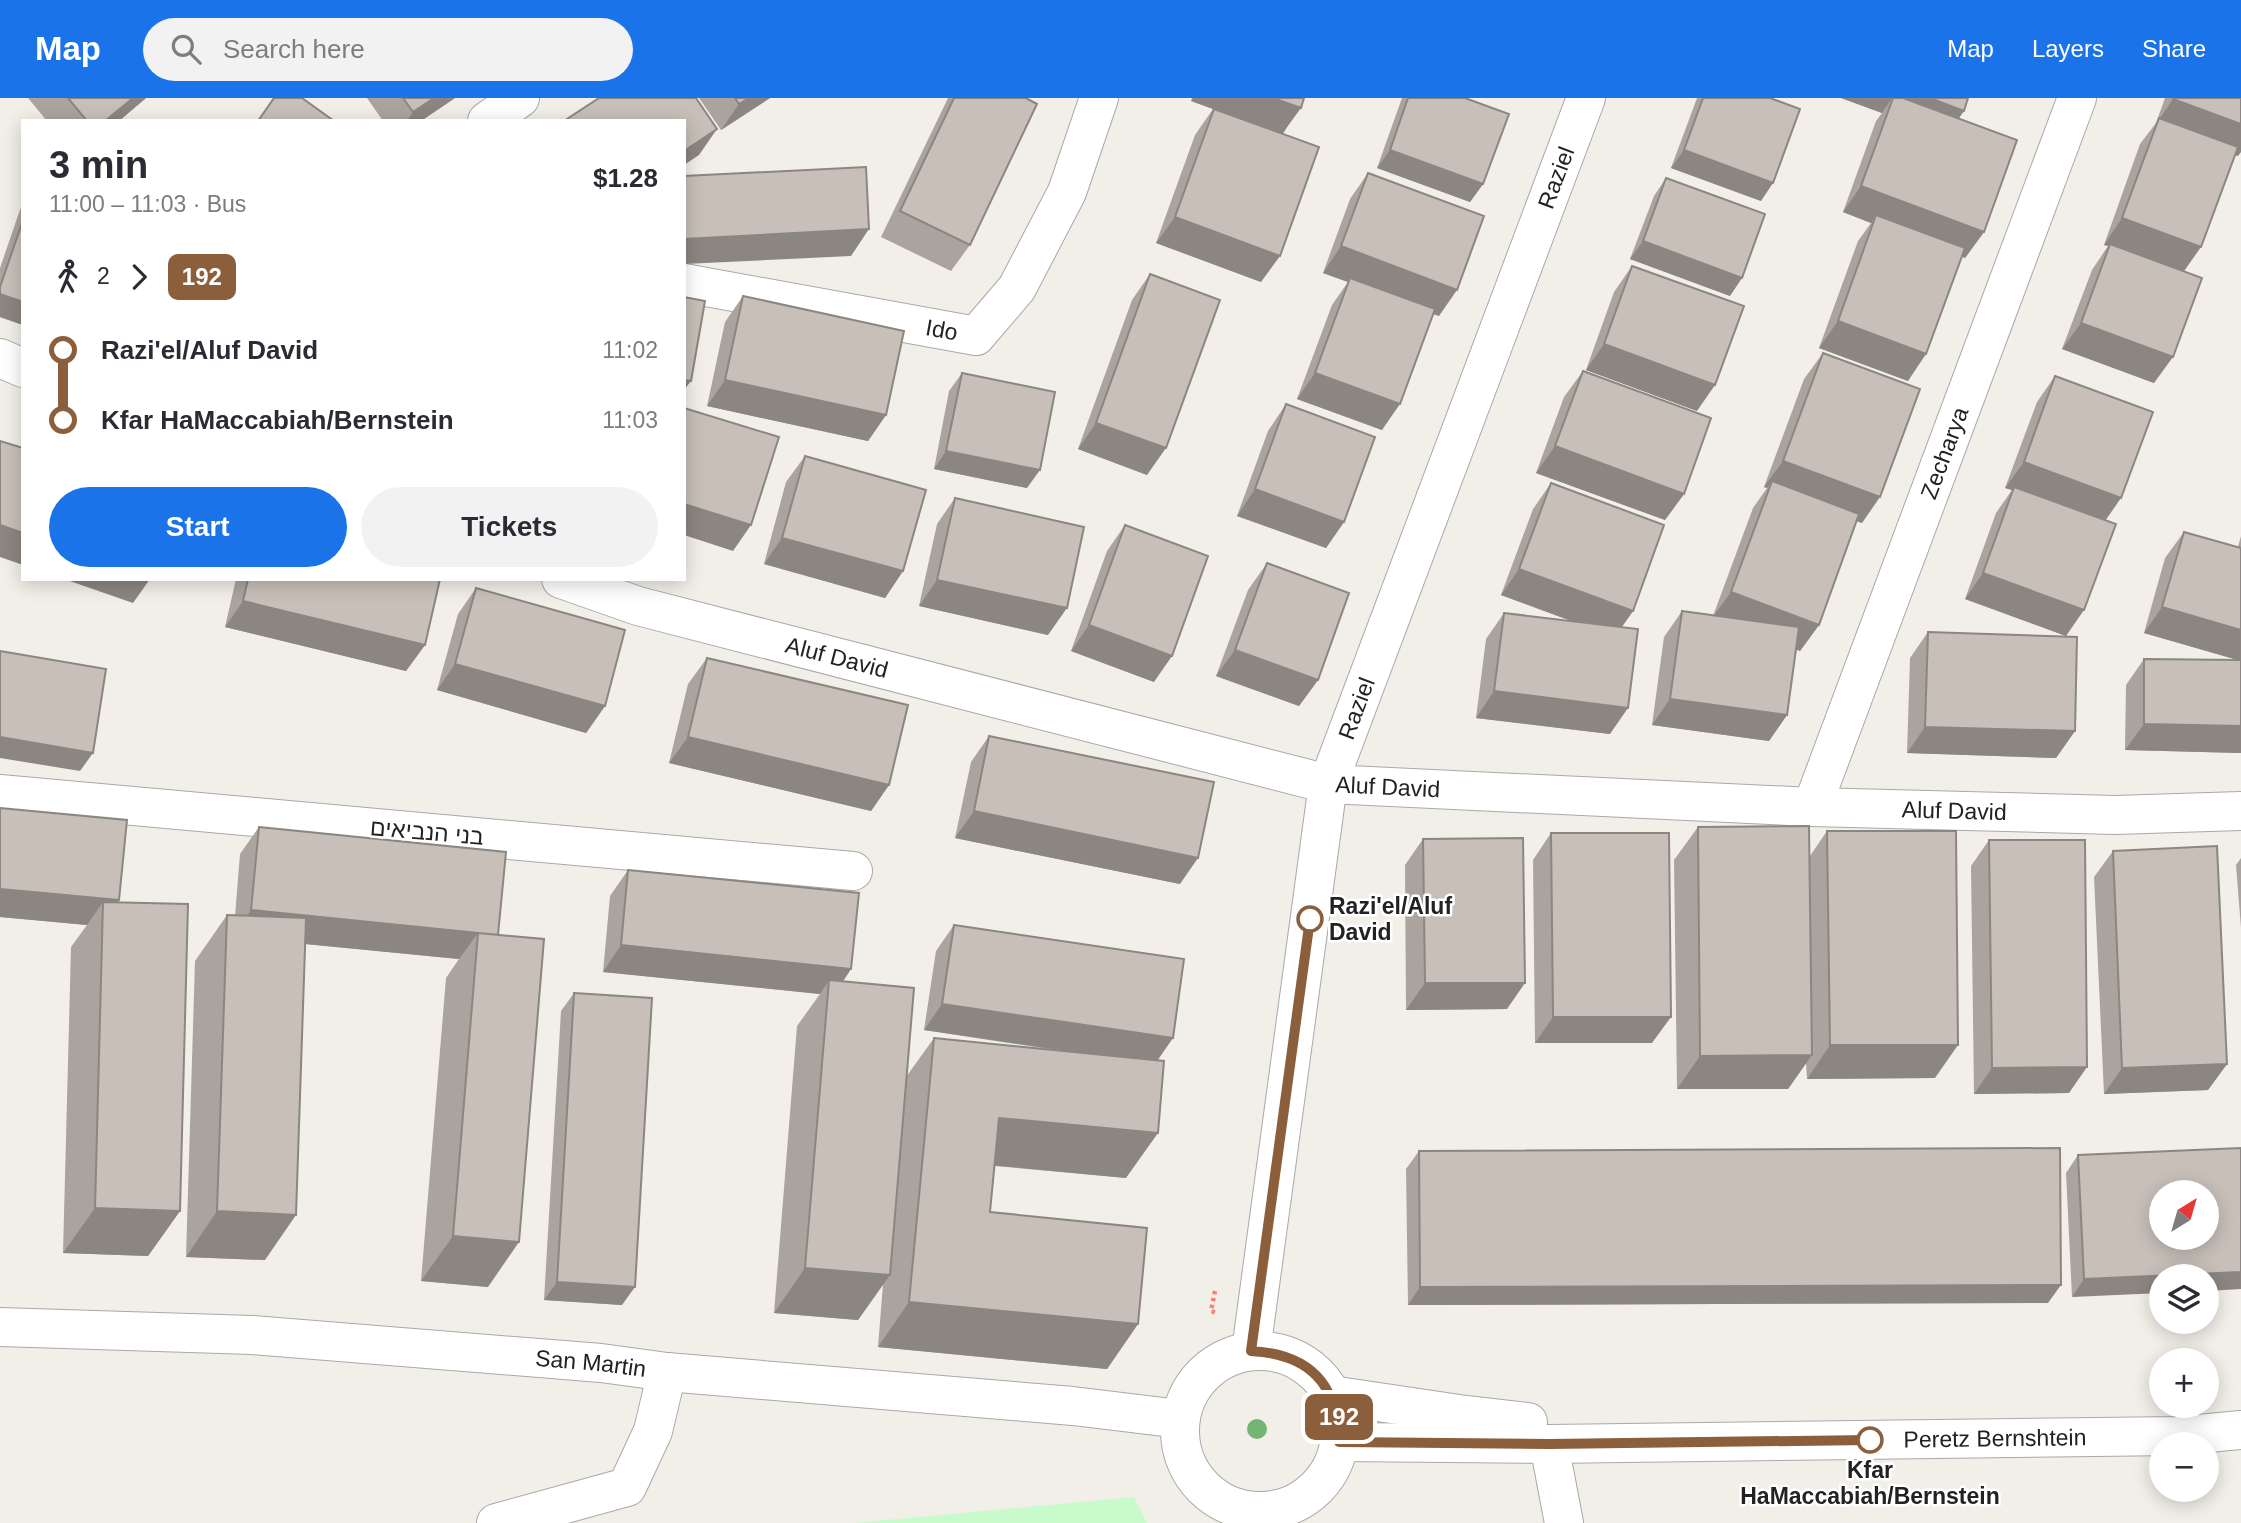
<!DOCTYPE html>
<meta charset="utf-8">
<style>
body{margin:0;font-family:Arial,Heebo,sans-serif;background:#f2f2f3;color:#2b2b33;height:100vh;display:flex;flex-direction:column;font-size:26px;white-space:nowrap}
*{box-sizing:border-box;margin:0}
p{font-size:23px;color:#7c7c81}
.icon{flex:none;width:38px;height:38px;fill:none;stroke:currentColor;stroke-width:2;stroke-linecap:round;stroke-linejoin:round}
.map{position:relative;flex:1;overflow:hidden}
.side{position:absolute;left:21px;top:21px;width:665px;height:462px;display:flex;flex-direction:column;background:#fff;border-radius:0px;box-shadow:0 4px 18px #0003}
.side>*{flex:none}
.badge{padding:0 14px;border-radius:10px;font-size:24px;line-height:46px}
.needle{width:46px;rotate:37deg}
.fabs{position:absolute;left:2149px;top:1082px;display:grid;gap:14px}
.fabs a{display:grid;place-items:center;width:70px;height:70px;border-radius:50%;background:#fff;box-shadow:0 4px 18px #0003;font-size:35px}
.map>.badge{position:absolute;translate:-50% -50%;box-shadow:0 0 0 4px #fff}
.legs{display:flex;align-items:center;gap:10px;height:77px;padding:0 28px;font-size:23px}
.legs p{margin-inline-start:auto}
.overview{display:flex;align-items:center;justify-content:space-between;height:119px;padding:0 28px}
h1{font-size:38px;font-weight:600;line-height:52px}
.button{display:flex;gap:14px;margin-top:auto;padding:14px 28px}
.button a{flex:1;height:80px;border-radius:42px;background:#1a73e8;color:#fff;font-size:28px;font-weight:600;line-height:80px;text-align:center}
.button a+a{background:#f2f2f3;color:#2b2b33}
ul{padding:0 28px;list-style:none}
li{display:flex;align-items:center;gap:24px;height:70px;font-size:26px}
li i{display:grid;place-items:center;width:10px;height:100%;margin:0 9px;background:currentColor}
li i::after{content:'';width:18px;height:18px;margin:-9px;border:5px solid;border-radius:50%;background:#fff}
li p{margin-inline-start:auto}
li:first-child i{background:linear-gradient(#0000 50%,currentColor 0)}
li:last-child i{background:linear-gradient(currentColor 50%,#0000 0)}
header{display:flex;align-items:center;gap:42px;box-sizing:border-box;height:98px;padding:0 35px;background:#1a73e8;color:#fff}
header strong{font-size:33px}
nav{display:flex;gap:38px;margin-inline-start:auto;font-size:24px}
.search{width:490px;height:63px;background:#f2f2f3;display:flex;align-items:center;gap:18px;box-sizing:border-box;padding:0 24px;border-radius:38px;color:#7c7c81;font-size:26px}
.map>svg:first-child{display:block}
.park{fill:#c8facc}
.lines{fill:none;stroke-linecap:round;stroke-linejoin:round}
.minor-casing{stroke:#a9a9a9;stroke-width:40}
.path{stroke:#fa8072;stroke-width:4.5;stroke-dasharray:3.5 3.5;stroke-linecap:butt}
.minor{stroke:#fff;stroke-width:38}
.tree{fill:#74b475}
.wall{fill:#aba49e}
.shaded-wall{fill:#8b8681}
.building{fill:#c7bfb8;stroke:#8b8681;stroke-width:2;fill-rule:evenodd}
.line-1-casing{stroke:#fff;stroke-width:16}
.line-1{stroke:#8b5e3c;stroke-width:10}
.stop-1-dot{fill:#fff;stroke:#8b5e3c;stroke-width:3.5}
.labels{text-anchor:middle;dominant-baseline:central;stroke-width:5;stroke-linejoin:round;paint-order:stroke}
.street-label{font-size:23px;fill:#222;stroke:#fff}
.stop-label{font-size:23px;font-weight:bold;fill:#222;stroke:#fff;text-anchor:start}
</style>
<header>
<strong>Map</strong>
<div class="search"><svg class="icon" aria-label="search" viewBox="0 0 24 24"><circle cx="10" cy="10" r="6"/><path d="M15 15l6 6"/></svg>Search here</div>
<nav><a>Map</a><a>Layers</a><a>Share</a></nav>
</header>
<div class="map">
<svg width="2241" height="1425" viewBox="0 0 2241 1425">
<rect width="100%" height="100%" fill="#f2efe9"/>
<path class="park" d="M1134 1399 1147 1425H855Z"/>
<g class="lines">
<defs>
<g id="minor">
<path d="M487 23 520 0"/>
<path id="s1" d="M684 185 976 238 1017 190 1067 94 1099 0"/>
<path d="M0 260 23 270"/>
<path id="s2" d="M561 481 638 508 1328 686 1812 709 2115 717 2241 713"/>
<path d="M0 696 853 773"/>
<path id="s3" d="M1812 709 2077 0"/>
<path id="s4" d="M0 1229 252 1237 601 1265 667 1274 1073 1308 1180 1321"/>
<path id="s5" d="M1251 1253 1328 686 1586 0"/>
<circle cx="1260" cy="1333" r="80"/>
<path d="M1331 1297 1459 1316 1528 1324"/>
<path id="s6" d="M1339 1344 1549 1346 2178 1338 2241 1332"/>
<path d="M1549 1346 1564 1425"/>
<path d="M496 1425 627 1389 653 1333 667 1274"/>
</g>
</defs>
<use href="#minor" class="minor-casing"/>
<path class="path" d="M1215 1193 1211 1213 1217 1215"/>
<use href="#minor" class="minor"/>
</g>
<circle class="tree" cx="1257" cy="1331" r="10"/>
<path class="wall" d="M28 0H146L119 23H47Z
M367 0H455L421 23H383Z
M699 0H770L721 32Z
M948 0H1027L970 147 951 173 881 139Z
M1192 0H1304L1283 36 1261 184 1156 145 1195 37 1213 11 1191 3Z
M1402 0H1408L1483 86 1470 104 1377 70Z
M1697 0H1770L1761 103 1671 70Z
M1841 0H1968L1958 20 1984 134 1965 160 1962 158 1908 283 1819 250 1858 143 1871 125 1843 114 1876 23 1882 15Z
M2165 0H2241L2238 58 2235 57 2184 173 2154 285 2062 251 2092 172 2108 148 2104 147 2140 46 2156 25Z
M1368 75 1439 218 1433 216 1382 332 1297 301 1332 207 1348 184 1323 175 1350 101Z
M1666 80 1730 198 1630 161 1654 98Z
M23 103V227L0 219V170Z
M1632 168 1697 313 1586 272 1614 194Z
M1150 176 1147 377 1078 351 1132 202Z
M743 198 886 317 868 343 707 308 725 224Z
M1823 255 1862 425 1856 423 1819 527 1800 553 1796 551 1787 617 1769 643 1652 627 1664 539 1682 513 1713 518 1753 410 1767 390 1764 389 1804 281Z
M1583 273 1684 396 1665 422 1536 375 1564 299Z
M962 275 1027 390 934 371 949 293Z
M2055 278 2106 422 2066 538 1965 501 1996 415 2012 392 2005 390 2037 304Z
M1286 306 1344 424 1326 450 1237 418 1268 333Z
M805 358 903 473 885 500 764 466 786 384Z
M1551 385 1633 513 1621 529 1610 636 1476 620 1486 541 1504 515 1571 523 1501 497 1533 411Z
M955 400 1048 537 919 508 937 426Z
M1125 427 1154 584 1071 553 1107 453Z
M2184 434 2238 449 2241 438V655L2125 652 2126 587 2144 561 2238 562 2144 535 2165 460Z
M1267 465 1318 582 1299 608 1216 578 1248 492Z
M236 481H440L425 547 406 573 225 529Z
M476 490 605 608 586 635 437 592 458 516Z
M1928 534 2075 633 2056 660 1907 655 1910 560Z
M707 560 889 687 871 713 669 665 688 586Z
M989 638 1180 786 955 740 971 664Z
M259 729 498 837 488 1189 421 1183 446 880 459 861 305 846 265 1162 186 1159 195 863 227 817 235 818 240 756Z
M1698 729 1810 758 1827 733 1935 980 1807 981 1806 965 1788 991H1677L1674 762Z
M1551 735 1652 945H1535L1533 762Z
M1423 741 1507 911 1406 912 1405 767Z
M1989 742 2069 995 1974 996 1971 768Z
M2113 753 2227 966 2208 992 2104 996 2094 779Z
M2241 760V830L2236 767Z
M628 772 851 871 843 884 906 979 934 940 1061 953 924 932 936 853 954 827 1158 962 1126 1080 995 1068 990 1114 1138 1226 1107 1271 878 1249 883 1186 858 1222 774 1215 797 928 820 896 603 874 610 798Z
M119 802 117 804 180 1113 148 1158 63 1155 71 849 87 827 0 819Z
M574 895 622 1207 544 1202 561 913Z
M2241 1050 2072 1199 2066 1075 2078 1057Z
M1419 1053 2048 1205 1408 1207 1406 1071Z"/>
<path class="shaded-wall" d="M133 0H146L119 23H105Z
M434 0H455L421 23H407L413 14Z
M749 0H770L721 32 739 6Z
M1193 0H1273L1301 10 1282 36 1191 3Z
M1841 0H1892L1882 15Z
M1893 0H1930L1964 13 1946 39Z
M2173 1 2241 26V54L2238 58 2156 28 2158 23Z
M717 31 699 57 684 67V53Z
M1390 52 1483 86 1470 104 1377 70Z
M1684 52 1773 85 1761 103 1671 70Z
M1861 88 1984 134 1965 160 1873 126 1876 117 1871 125 1843 114Z
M1175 119 1280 158 1261 184 1156 145Z
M2122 120 2201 149 2182 176 2110 146 2108 148 2104 147Z
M869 131 851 158 684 166V141Z
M1643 143 1742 180 1730 198 1630 161Z
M1341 148 1457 192 1439 218 1349 184 1350 180 1348 184 1323 175Z
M0 196 23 204V227L0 219Z
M1838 223 1926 256 1908 283 1819 250Z
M2081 225 2173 259 2154 285 2062 251Z
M1604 246 1715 287 1697 313 1586 272Z
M1315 275 1400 306 1382 332 1297 301Z
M684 282 691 283 684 292Z
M725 282 886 317 868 343 707 308Z
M1096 325 1166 350 1147 377 1078 351Z
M1555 348 1684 396 1665 422 1536 375Z
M946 353 1040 372 1027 390 934 371Z
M1783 363 1880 399 1862 425 1769 391 1772 383 1767 390 1764 389Z
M2024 364 2121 400 2103 426 2014 389 2012 392 2005 390Z
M1255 391 1344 424 1326 450 1237 418Z
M684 406 751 427 733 453 684 437Z
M0 427 23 435V467L0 459Z
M782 440 903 473 885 500 764 466Z
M1519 471 1633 513 1615 539 1501 497Z
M1983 475 2084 512 2066 538 1965 501Z
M64 481H150L133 505Z
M937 482 1067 510 1048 537 919 508Z
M1731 494 1819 527 1800 553 1712 520Z
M243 503 425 547 406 573 225 529Z
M2162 509 2241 532V563L2144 535Z
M1089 527 1172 558 1154 584 1071 553Z
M1235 552 1318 582 1299 608 1216 578Z
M455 566 605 608 586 635 437 592Z
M1494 593 1628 610 1610 636 1476 620Z
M1670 601 1787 617 1769 643 1652 627Z
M2144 626 2241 628V655L2125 652Z
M1925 629 2075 633 2056 660 1907 655Z
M0 639 93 655 80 673 0 660Z
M688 639 889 687 871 713 669 665Z
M974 713 1198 760 1180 786 955 740Z
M0 791 119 802 103 825V804L87 827 0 819Z
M251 812 498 837 478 835 459 861 233 839Z
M621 847 851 871 833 897 829 882 820 896 603 874Z
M1425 885H1525L1507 911 1406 912Z
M942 906 1173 940 1155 966 924 932Z
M1553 919H1671L1652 945H1535Z
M1830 947H1958L1935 980 1807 981Z
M1812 957 1788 991H1677L1700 958Z
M2227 966 2208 992 2104 996 2122 970Z
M2087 969 2069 995 1974 996 1992 970Z
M999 1020 1158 1035 1126 1080 967 1065Z
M95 1110 180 1113 148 1158 63 1155Z
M217 1113 296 1117 265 1162 186 1159Z
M453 1138 519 1144 488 1189 421 1183Z
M805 1170 890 1177 858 1222 774 1215Z
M2241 1174V1191L2207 1193V1178H2161V1195L2072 1199 2084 1181Z
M557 1184 635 1189 622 1207 544 1202Z
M2061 1187 2048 1205 1408 1207 1420 1189Z
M909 1204 1138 1226 1107 1271 878 1249Z"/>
<path class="building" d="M68 0H133L105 23H87Z
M274 0H302L334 23H258Z
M403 0H434L413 14Z
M599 0H696L717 31 684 53V23H564Z
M735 0H749L739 6Z
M954 0H1026L1037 6 970 147 900 113Z
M1273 0H1304L1301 10Z
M1408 0H1465L1509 16 1483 86 1390 52Z
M1703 0H1770L1800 11 1773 85 1684 52Z
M1893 0H1903L2017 42 1984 134 1861 88Z
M1930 0H1968L1964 13Z
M2174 0H2241V26L2173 1Z
M1214 11 1319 49 1280 158 1175 119Z
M2159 20 2238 49 2201 149 2122 120Z
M866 69 869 131 684 141V78Z
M1368 75 1484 118 1457 192 1341 148Z
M1666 80 1765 116 1742 180 1643 143Z
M1876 117 1965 150 1926 256 1838 223Z
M23 122V204L0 196V189Z
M2110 146 2202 180 2173 259 2081 225Z
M1632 168 1744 208 1715 287 1604 246Z
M1150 176 1220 202 1166 350 1096 325Z
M1350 180 1435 211 1400 306 1315 275Z
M743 198 904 233 886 317 725 282Z
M684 199 705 203 691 283 684 282Z
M1823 255 1920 291 1880 399 1783 363Z
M1583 273 1711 320 1684 396 1555 348Z
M962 275 1055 294 1040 372 946 353Z
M2055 278 2153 314 2121 400 2024 364Z
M1286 306 1375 339 1344 424 1255 391Z
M684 310 779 339 751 427 684 406Z
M0 343 23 350V435L0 427Z
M805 358 926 392 903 473 782 440Z
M1772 383 1859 416 1819 527 1731 494Z
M1551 385 1664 427 1633 513 1519 471Z
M2014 389 2116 426 2084 512 1983 475Z
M955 400 1084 429 1067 510 937 482Z
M1125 427 1208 458 1172 558 1089 527Z
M2184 434 2241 450V532L2162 509Z
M1267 465 1349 495 1318 582 1235 552Z
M248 481H440L425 547 243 503Z
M476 490 625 532 605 608 455 566Z
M1682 513 1799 529 1787 617 1670 601Z
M1504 515 1638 531 1628 610 1494 593Z
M1928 534 2077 539 2075 633 1925 629Z
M0 553 106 571 93 655 0 639Z
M707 560 908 607 889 687 688 639Z
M2144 561 2241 562V628L2144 626Z
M989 638 1214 684 1198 760 974 713Z
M0 710 127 722 119 802 0 791Z
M1809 728 1812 957 1700 958 1698 729Z
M259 729 506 754 498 837 251 812Z
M1827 733H1956L1958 947H1830Z
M1551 735H1669L1671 919H1553Z
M1523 740 1525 885H1425L1423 741Z
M1989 742H2085L2087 969 1992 970Z
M2217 748 2227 966 2122 970 2113 753Z
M628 772 859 795 851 871 621 847Z
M103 804 188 806 180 1113 95 1110Z
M227 817 306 820 296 1117 217 1113Z
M954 827 1184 861 1173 940 942 906Z
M478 835 544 841 519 1144 453 1138Z
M829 882 914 890 890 1177 805 1170Z
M574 895 652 900 635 1189 557 1184Z
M934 940 1164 963 1158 1035 999 1020 990 1114 1147 1130 1138 1226 909 1204Z
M2060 1050 2061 1187 1420 1189 1419 1053Z
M2241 1050V1174L2084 1181 2078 1057ZM2161 1094H2207V1139H2161Z"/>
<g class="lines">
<defs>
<path id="line-1" d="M1310 821 1251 1253C1309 1256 1338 1285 1339 1344L1549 1346 1870 1342"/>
</defs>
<use href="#line-1" class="line-1-casing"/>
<use href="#line-1" class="line-1"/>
</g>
<g class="stop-1-dot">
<circle cx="1310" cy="821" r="12"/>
<circle cx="1870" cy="1342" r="12"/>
</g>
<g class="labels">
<g class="street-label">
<text stroke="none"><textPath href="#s5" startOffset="1220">Raziel</textPath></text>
<text stroke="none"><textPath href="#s1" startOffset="262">Ido</textPath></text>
<text stroke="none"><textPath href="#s3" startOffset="378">Zecharya</textPath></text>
<text stroke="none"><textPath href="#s2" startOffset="287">Aluf David</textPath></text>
<text stroke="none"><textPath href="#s5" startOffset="653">Raziel</textPath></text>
<text stroke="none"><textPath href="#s2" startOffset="854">Aluf David</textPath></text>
<text stroke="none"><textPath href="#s2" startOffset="1421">Aluf David</textPath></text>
<text transform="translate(427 734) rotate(5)">בני הנביאים</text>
<text stroke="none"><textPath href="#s4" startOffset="592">San Martin</textPath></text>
<text stroke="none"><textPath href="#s6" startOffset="656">Peretz Bernshtein</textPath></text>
</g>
<g class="stop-label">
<text x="1329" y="808">Razi'el/Aluf<tspan x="1329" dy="26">David</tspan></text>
<text x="1870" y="1372" text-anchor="middle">Kfar<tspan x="1870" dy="26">HaMaccabiah/Bernstein</tspan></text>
</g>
</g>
</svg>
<div class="fabs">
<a><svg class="needle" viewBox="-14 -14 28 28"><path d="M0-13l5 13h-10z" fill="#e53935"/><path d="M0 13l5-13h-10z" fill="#7c7c81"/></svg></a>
<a><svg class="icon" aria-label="layers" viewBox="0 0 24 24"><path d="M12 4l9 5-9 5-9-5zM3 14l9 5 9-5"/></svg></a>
<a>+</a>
<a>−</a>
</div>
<b class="badge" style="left:1339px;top:1319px;background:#8b5e3c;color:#fff">192</b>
<section class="side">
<div class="overview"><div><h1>3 min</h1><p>11:00 – 11:03 · Bus</p></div><b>$1.28</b></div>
<div class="legs"><svg class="icon" aria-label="walk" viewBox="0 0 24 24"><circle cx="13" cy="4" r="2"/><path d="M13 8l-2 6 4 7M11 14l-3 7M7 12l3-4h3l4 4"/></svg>2<svg class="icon" aria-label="forward" viewBox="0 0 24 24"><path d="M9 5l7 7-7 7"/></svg><b class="badge" style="background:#8b5e3c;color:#fff">192</b></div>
<ul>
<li><i style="color:#8b5e3c"></i><b>Razi'el/Aluf David</b><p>11:02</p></li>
<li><i style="color:#8b5e3c"></i><b>Kfar HaMaccabiah/Bernstein</b><p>11:03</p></li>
</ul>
<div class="button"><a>Start</a><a>Tickets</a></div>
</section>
</div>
